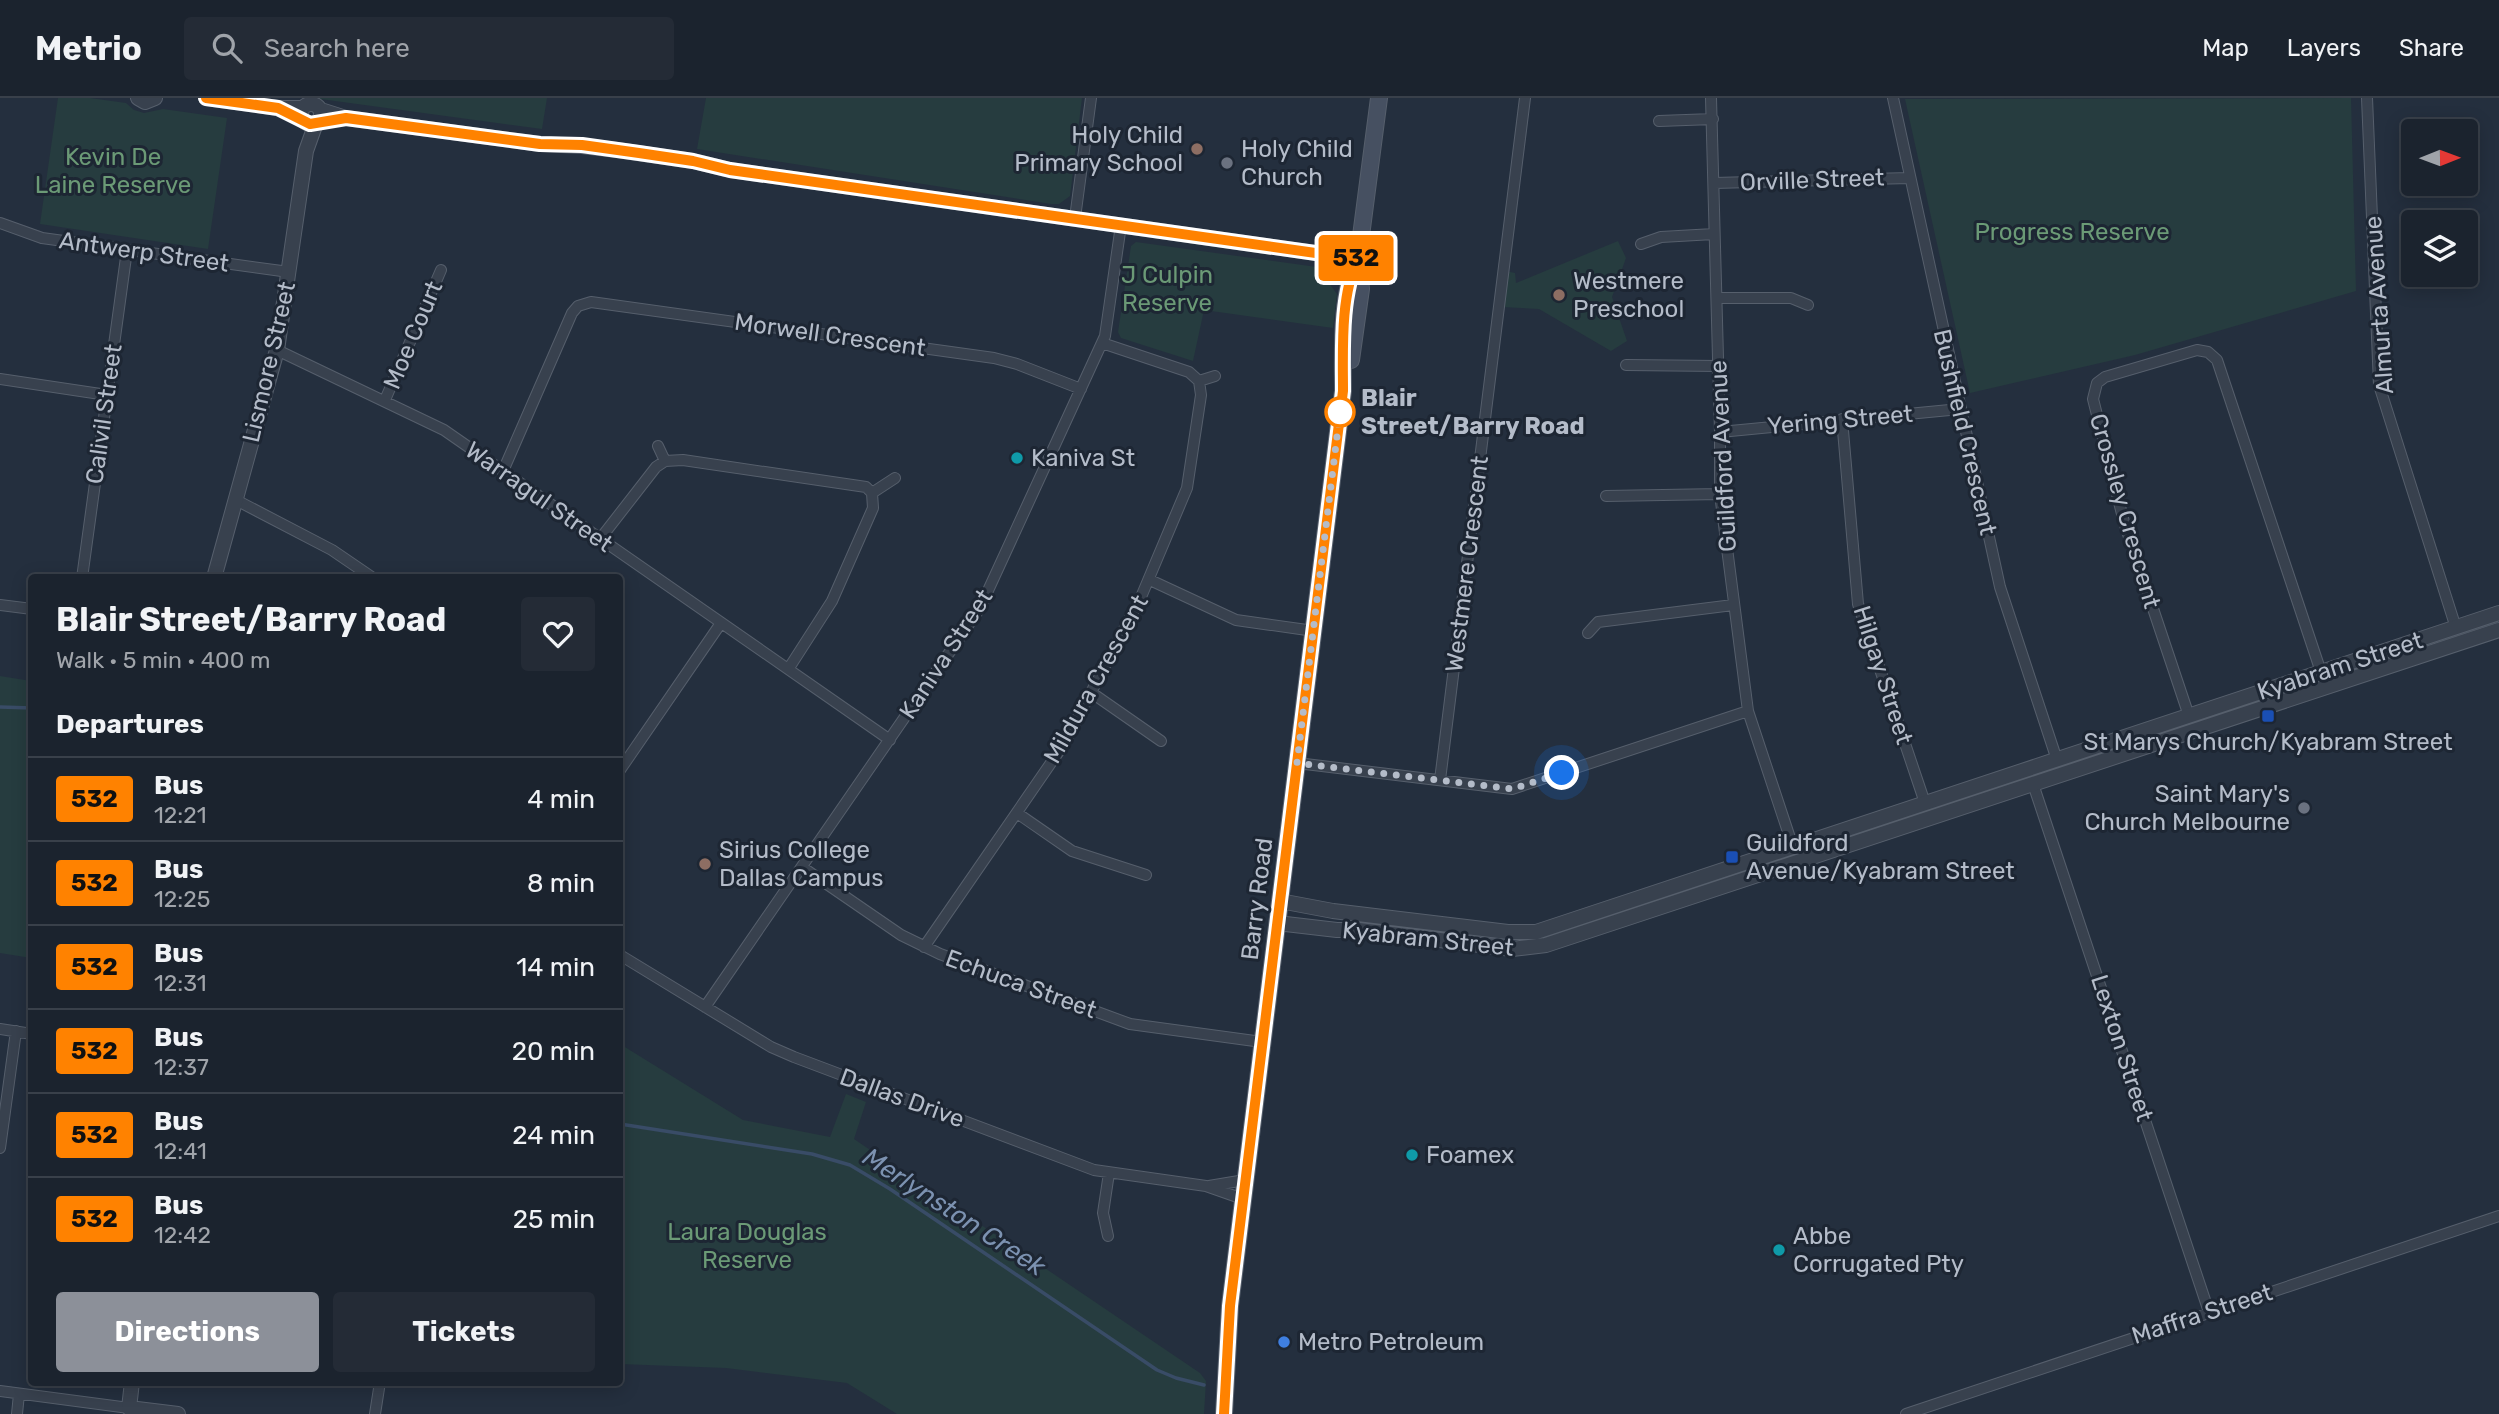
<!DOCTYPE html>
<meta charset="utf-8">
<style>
body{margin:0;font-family:Rubik,sans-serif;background:#242b36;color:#f1f3f6;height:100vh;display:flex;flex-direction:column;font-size:26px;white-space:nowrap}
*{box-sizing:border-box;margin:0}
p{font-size:23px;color:#a0a4aa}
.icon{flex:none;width:38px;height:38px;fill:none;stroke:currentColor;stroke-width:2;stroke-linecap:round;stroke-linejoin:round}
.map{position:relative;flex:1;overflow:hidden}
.drawer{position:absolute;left:28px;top:476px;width:595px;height:812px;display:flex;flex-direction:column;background:#1b232e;border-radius:7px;box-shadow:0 4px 18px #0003,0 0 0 2px #39404a}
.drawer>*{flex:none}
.badge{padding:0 14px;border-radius:5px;font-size:24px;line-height:46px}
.needle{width:46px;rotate:89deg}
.buttons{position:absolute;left:2401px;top:21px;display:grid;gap:14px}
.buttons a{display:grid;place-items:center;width:77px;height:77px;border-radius:7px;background:#1b232e;box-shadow:0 4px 18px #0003,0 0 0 2px #39404a;font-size:35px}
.you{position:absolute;width:35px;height:35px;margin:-18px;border:5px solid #fff;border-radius:50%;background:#1a73e8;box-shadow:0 0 0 10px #1a73e833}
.map>.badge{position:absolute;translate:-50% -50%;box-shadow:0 0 0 4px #fff}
h2{padding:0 28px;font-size:26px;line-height:63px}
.round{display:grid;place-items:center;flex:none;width:74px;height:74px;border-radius:7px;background:#242b36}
.head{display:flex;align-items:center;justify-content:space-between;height:119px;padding:0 28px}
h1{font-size:33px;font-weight:700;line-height:52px}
.action{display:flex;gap:14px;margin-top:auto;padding:14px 28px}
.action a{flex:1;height:80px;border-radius:7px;background:#8c9099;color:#fff;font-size:28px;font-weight:700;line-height:80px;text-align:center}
.action a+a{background:#242b36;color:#f1f3f6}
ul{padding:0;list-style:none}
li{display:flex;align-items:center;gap:21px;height:84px;padding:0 28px;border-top:2px solid #39404a}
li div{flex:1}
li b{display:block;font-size:26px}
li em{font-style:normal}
li .badge{min-width:77px;font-weight:700;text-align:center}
header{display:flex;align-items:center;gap:42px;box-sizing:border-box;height:98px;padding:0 35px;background:#1b232e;border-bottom:2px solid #39404a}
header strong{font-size:33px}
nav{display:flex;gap:38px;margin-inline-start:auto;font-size:24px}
.search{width:490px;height:63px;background:#242b36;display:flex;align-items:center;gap:18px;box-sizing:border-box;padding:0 24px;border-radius:7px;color:#a0a4aa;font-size:26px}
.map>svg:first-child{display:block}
.green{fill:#263c3f}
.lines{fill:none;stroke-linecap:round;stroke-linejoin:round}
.stream{stroke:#394c67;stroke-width:3.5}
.minor-casing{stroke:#565f6c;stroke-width:12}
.tertiary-casing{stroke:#565f6c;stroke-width:16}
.secondary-casing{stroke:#565f6c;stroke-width:18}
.minor{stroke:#38414e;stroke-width:10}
.tertiary{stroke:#38414e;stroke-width:14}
.secondary{stroke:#465061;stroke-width:16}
.line-casing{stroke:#fff;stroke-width:16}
.line{stroke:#ff8200;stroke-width:10}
.walk{stroke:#b4bcc9;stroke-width:7;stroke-dasharray:0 12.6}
.education-dot{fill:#8d6e63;stroke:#1d2633;stroke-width:2.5}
.worship-dot{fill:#6b7280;stroke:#1d2633;stroke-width:2.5}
.stop-dot{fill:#fff;stroke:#ff8200;stroke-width:3.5}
.culture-dot{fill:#0f9aa8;stroke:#1d2633;stroke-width:2.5}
.transit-dot{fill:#1a4fb4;stroke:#1d2633;stroke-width:2.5}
.shop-dot{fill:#3f7fe0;stroke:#1d2633;stroke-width:2.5}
.labels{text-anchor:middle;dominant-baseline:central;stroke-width:6;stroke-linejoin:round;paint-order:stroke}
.poi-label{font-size:24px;fill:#b4bcc9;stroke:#1d2633;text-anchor:start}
.park-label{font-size:24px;fill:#6b9a76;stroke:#1d2633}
.street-label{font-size:24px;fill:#b4bcc9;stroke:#1d2633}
.stop-label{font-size:24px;font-weight:bold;fill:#b4bcc9;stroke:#1d2633;text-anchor:start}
.water-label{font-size:26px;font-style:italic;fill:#7c92b1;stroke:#1d2633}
</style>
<header>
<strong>Metrio</strong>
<div class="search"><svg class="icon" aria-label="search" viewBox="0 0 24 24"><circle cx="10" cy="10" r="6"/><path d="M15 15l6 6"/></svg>Search here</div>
<nav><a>Map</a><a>Layers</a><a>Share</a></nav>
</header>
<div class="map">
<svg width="2499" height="1316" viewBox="0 0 2499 1316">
<rect width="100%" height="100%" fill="#242f3e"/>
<path class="green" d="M58 0H90L126 5 134 12 144 15 163 11 227 20 208 151 40 126Z
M313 0H547L542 31Z
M706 0H1082L1070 98 1059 106H1051L697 51Z
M2351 0 2356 193 2135 257 1970 295 1905 1Z
M1618 143 1626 160 1612 199 1627 243 1611 253 1539 211 1502 209 1505 173 1515 175 1516 185Z
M1136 144 1317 169 1337 196 1333 230 1204 212 1193 263 1121 240 1118 234 1131 148Z
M0 578 31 583V860L0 855Z
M620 946 743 1022 830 1039 846 996 866 1004 854 1041 1200 1275 1206 1283 1204 1316H897L847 1285 726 1270 620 1266Z"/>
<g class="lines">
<path class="stream" d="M0 609 32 610
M620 1026 812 1056 850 1067 890 1091 1157 1272 1176 1280 1204 1287"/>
<defs>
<path id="minor" d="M1711 0 1720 334V396L1748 613 1793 749
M1893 0 2000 489 2057 662
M2367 0 2379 287 2456 530
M1659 23 1713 21
M1714 85 1910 80
M1075 120 1091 0
M0 125 42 140 289 174
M1641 146 1661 139 1714 136
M1717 200H1791L1808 207
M277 252 444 332 890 642
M1626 267 1718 268
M0 281 107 297
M1199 283 1215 278
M385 302 441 172
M1842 321 1858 506 1925 705
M1720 334 1960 311
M658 348 665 363
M503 373 572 215 578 208 591 204 994 260 1017 266 1081 291
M872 395 895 380
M1606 398 1720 396
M236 402 332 452 373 480
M600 441 656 369 665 363 683 362 866 389 872 395 873 410 832 503 789 570
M82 480 127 152
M1150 482 1236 522 1314 533
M0 507 32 511
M1588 535 1598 524 1733 507
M1092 595 1161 643
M2189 618 2124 424 2093 301 2097 285 2105 279 2197 252 2208 254 2217 262 2321 574
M1297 665 1512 691 1748 613
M620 672 721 525
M1440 682 1525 0
M2033 686 2209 1214
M1017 715 1072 753 1146 777
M802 769 901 837 940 856 1130 926 1262 944
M924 849 1064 646 1141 499 1187 390 1201 297 1199 283 1189 274 1102 245
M620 857 771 949 794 959 1094 1072 1206 1088 1243 1101
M705 909 980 510 1105 238 1121 127
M0 931 32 936
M0 1050 16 933
M1209 1088 1245 1082
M1108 1138 1103 1115 1109 1075
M0 1293 129 1310
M17 1316 19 1296
M375 1316 380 1284
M1906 1316 2499 1118"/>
<path id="tertiary" d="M138 0 145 4 155 0
M206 0 278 10H302
M301 16a10 10 0 1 1 20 0a10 10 0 1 1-20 0Z
M321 12 346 20 540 46 582 48 617 52 693 63 730 72 1358 161
M214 480 277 252 306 53 316 25
M1280 803 1333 813 1508 834H1536L2499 515
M1277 825 1337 832H1359L1512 851 1546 847 2499 532
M132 1284 129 1310 178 1316"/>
<path id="secondary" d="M1351 262 1361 191 1358 161
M1224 1316 1230 1208 1343 293C1343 252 1340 197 1358 161L1379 0"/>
</defs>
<use href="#minor" class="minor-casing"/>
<use href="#tertiary" class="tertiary-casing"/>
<use href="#secondary" class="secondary-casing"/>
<use href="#minor" class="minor"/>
<use href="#tertiary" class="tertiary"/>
<use href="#secondary" class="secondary"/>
</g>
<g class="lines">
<defs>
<path id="line" d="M206 0 278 10 310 26 346 20 540 46 582 47 639 55 693 63 730 72 1358 161C1340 197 1343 253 1343 293L1230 1208 1224 1316"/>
</defs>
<use href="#line" class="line-casing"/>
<use href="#line" class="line"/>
<path class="walk" d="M1340 314 1297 665 1512 691 1562 675"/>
</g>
<g class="education-dot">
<circle cx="1197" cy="51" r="7"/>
<circle cx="1559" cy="197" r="7"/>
<circle cx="705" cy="766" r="7"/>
</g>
<g class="worship-dot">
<circle cx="1227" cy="65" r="7"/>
<circle cx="2304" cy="710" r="7"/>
</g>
<circle class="stop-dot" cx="1340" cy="314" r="14"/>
<g class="culture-dot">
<circle cx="1017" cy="360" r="7"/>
<circle cx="1412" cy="1057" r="7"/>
<circle cx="1779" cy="1152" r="7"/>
</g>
<g class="transit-dot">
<rect x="2261" y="611" width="14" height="14" rx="3.5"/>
<rect x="1725" y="752" width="14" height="14" rx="3.5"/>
</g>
<circle class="shop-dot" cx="1284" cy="1244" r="7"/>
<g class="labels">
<g class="poi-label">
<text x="1183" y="37" text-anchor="end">Holy Child<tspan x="1183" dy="28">Primary School</tspan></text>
<text x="1241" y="51">Holy Child<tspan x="1241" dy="28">Church</tspan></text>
<text x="1573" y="183">Westmere<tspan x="1573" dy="28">Preschool</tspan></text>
<text x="1031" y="360">Kaniva St</text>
<text x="2268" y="644" text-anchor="middle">St Marys Church/Kyabram Street</text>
<text x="2290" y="696" text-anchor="end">Saint Mary's<tspan x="2290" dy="28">Church Melbourne</tspan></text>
<text x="1746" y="745">Guildford<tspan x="1746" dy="28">Avenue/Kyabram Street</tspan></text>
<text x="719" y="752">Sirius College<tspan x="719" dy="28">Dallas Campus</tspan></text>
<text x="1426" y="1057">Foamex</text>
<text x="1793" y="1138">Abbe<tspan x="1793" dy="28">Corrugated Pty</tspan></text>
<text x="1298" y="1244">Metro Petroleum</text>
</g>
<g class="park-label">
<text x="113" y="59">Kevin De<tspan x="113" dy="28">Laine Reserve</tspan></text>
<text x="2072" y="134">Progress Reserve</text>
<text x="1167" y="177">J Culpin<tspan x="1167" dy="28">Reserve</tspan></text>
<text x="747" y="1134">Laura Douglas<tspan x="747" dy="28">Reserve</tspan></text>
</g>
<g class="street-label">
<text transform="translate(1812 82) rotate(-2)">Orville Street</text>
<text transform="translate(144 154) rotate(8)">Antwerp Street</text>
<text transform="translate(2379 207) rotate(-94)">Almurta Avenue</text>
<text transform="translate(413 237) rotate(-67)">Moe Court</text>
<text transform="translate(830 237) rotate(8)">Morwell Crescent</text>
<text transform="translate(269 264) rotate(-77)">Lismore Street</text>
<text transform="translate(104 316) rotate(-82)">Calivil Street</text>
<text transform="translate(1840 322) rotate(-5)">Yering Street</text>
<text transform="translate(1965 334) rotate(77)">Bushfield Crescent</text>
<text transform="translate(1723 358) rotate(-93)">Guildford Avenue</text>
<text transform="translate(539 399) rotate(35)">Warragul Street</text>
<text transform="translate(2125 413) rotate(74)">Crossley Crescent</text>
<text transform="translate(1467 466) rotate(-83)">Westmere Crescent</text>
<text transform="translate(946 556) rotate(-57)">Kaniva Street</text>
<text transform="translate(2340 568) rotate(-18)">Kyabram Street</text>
<text transform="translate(1883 577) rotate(72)">Hilgay Street</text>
<text transform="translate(1096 581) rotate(-61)">Mildura Crescent</text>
<text transform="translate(1257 801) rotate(-83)">Barry Road</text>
<text transform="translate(1428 841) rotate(6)">Kyabram Street</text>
<text transform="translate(1021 886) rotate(20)">Echuca Street</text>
<text transform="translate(2122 950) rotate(72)">Lexton Street</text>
<text transform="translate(902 1000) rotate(20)">Dallas Drive</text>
<text transform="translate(2202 1216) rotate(-18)">Maffra Street</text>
</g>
<g class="stop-label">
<text x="1361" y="300">Blair<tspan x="1361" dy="28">Street/Barry Road</tspan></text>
</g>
<g class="water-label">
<text transform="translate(954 1114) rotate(33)">Merlynston Creek</text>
</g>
</g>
</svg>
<div class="buttons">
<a><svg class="needle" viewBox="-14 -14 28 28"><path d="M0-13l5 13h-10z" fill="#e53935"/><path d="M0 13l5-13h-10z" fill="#a0a4aa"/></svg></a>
<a><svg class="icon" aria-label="layers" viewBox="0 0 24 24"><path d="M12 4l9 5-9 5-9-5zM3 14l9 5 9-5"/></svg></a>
</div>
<div class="you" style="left:1562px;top:675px"></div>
<b class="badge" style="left:1356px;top:160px;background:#ff8200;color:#111">532</b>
<section class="drawer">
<div class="head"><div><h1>Blair Street/Barry Road</h1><p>Walk · 5 min · 400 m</p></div><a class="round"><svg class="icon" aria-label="heart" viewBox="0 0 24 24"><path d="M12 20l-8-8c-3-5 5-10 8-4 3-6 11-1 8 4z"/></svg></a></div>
<h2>Departures</h2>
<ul>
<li><span class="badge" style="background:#ff8200;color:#111">532</span><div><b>Bus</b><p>12:21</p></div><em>4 min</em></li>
<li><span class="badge" style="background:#ff8200;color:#111">532</span><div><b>Bus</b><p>12:25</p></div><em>8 min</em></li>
<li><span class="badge" style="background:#ff8200;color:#111">532</span><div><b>Bus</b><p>12:31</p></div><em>14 min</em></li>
<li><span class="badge" style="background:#ff8200;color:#111">532</span><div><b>Bus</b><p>12:37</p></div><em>20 min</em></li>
<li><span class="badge" style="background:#ff8200;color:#111">532</span><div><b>Bus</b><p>12:41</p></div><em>24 min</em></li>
<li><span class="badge" style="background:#ff8200;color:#111">532</span><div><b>Bus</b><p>12:42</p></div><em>25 min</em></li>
</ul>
<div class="action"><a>Directions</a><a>Tickets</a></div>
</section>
</div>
